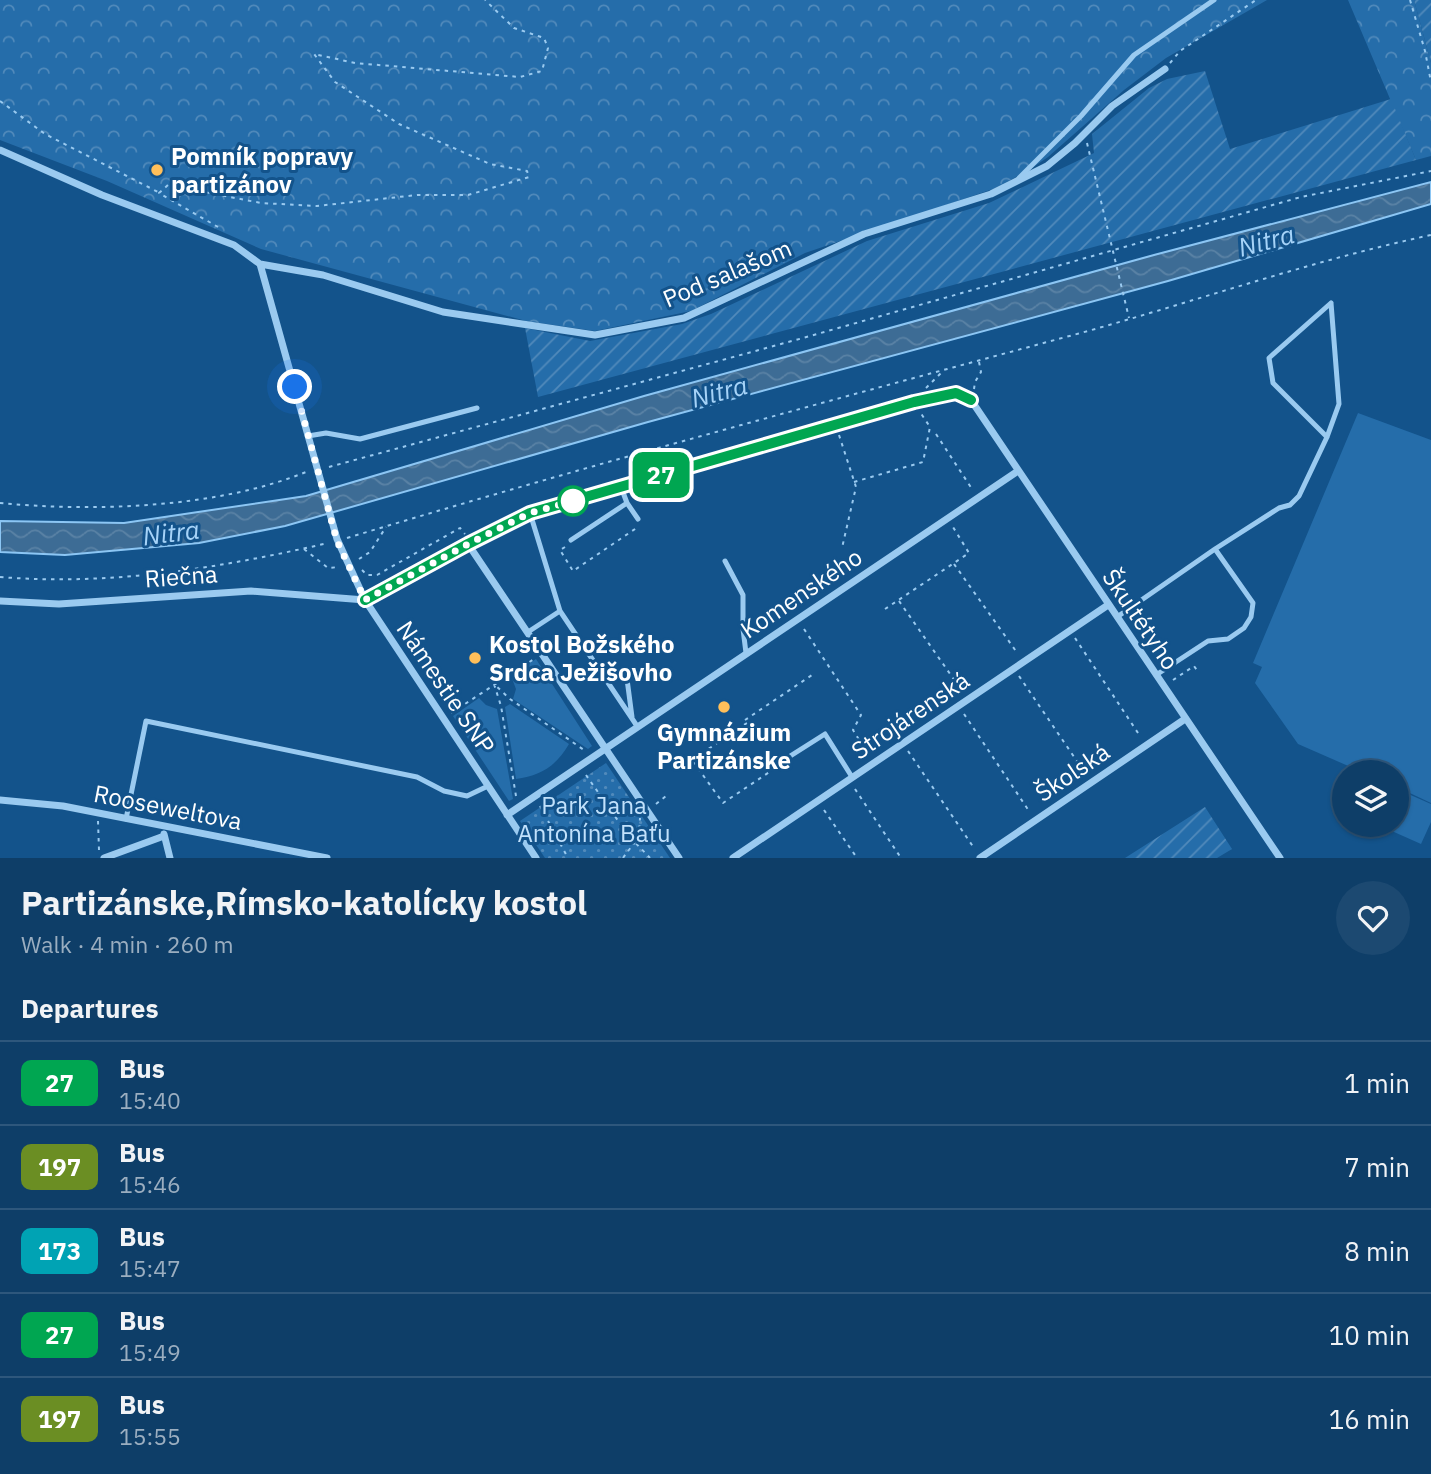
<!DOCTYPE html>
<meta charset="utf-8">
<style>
body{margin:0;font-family:"IBM Plex Sans",sans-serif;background:#1c4971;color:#f1f3f6;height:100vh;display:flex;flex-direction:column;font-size:26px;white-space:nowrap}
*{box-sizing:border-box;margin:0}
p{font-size:23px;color:#9baec0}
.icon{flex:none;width:38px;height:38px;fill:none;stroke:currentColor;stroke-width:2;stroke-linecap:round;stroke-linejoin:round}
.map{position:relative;height:858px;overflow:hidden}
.panel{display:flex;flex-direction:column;background:#0e3e68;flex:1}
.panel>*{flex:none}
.badge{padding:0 14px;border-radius:10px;font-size:24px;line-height:46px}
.tools{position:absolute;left:1332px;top:760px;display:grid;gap:14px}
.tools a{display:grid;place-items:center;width:77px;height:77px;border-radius:50%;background:#0e3e68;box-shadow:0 2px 5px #0004,0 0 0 2px #2e577c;font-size:35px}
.you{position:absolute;width:35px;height:35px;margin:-18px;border:5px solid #fff;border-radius:50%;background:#1a73e8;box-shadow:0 0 0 10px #1a73e833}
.map>.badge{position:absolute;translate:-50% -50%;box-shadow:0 0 0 4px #fff}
h2{padding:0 21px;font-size:26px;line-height:63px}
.round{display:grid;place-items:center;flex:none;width:74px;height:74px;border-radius:37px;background:#1c4971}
.summary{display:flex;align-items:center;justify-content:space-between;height:119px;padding:0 21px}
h1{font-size:33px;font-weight:800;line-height:52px}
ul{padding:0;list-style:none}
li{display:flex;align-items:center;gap:21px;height:84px;padding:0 21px;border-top:2px solid #2e577c}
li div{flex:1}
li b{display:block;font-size:26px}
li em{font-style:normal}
li .badge{min-width:77px;font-weight:700;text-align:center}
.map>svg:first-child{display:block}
.grass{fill:#256daa}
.forest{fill:url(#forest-crowns)}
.park{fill:url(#park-dots)}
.garden{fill:url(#garden-furrows)}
.water{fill:url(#water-waves);stroke:#8cc6f4;stroke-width:2}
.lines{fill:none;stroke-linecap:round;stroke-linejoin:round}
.path{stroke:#9acaf0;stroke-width:2;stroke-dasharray:3.5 5;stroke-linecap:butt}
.service{stroke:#9acaf0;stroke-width:5}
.minor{stroke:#9acaf0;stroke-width:7}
.line-casing{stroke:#fff;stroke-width:16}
.line{stroke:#00a651;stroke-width:10}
.walk{stroke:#fff;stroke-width:7;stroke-dasharray:0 12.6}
.poi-dot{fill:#ffbf5a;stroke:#13538b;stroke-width:2.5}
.stop-dot{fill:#fff;stroke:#00a651;stroke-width:3.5}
.labels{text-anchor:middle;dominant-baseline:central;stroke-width:6;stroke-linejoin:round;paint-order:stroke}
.poi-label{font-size:24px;font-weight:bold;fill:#fff;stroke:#13538b;text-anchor:start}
.street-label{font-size:24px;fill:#fff;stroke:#13538b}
.park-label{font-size:24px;fill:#c1e1fc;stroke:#13538b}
.water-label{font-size:26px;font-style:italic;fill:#a6d3f8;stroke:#13538b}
</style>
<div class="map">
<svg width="1431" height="858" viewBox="0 0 1431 858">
<defs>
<pattern id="forest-crowns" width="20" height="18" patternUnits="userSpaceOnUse" patternTransform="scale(1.75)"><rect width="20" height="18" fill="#256daa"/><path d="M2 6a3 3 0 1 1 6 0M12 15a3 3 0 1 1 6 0" fill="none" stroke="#518abb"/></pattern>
<pattern id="park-dots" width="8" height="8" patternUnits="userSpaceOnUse" patternTransform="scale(1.75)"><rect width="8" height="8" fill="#256daa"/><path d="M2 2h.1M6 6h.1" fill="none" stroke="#518abb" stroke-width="1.8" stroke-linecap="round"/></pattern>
<pattern id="garden-furrows" width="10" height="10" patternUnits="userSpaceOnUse" patternTransform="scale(1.75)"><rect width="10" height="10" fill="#256daa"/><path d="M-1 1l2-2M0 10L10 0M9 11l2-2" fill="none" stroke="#518abb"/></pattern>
<pattern id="water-waves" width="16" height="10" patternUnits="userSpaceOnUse" patternTransform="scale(1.75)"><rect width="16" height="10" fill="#3d6c95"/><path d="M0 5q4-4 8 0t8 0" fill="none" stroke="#5a82a5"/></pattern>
</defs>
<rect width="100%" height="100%" fill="#13538b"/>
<path class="grass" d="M1358 413 1431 440V803L1397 787 1396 772H1362L1298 744 1255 683 1262 667 1253 663Z
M536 659 592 746 588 749 513 699 516 689 511 676Z
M479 698 486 705 497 709 513 799 509 801 453 716Z
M510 704 569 744C557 765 541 776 516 779L505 707Z
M1397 789 1431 804V822L1421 844 1376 824H1396Z"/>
<path class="forest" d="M0 0H1267L1166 58 1124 90 1048 157 1026 172 993 189 805 253 691 311 595 331 526 321 261 249 107 181 0 140Z
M1348 0H1414L1431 63V156L1416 160Z"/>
<path class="park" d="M606 763 670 858H545L520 821Z"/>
<path class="garden" d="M1414 0H1431V63Z
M1205 71 1230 149 1391 99 1416 160 538 397 525 328 590 341 682 324 711 314 867 241 989 203 1094 153 1092 134 1149 88 1167 79Z
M1205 807 1232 849 1217 858H1125Z"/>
<path class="water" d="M1431 182V204L1168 281 648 422 285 526 199 543 65 555 0 552V521L124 523 306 496 644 396 1154 255Z"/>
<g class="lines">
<path class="path" d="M1410 0 1425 51 1431 82
M1170 63 1180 51 1256 0
M0 101 45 134 158 192
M1087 143 1129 318
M218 227 159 193 168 185 261 203 317 206 417 195H468L529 177 527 171 490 164 399 124 335 82 314 54 355 63 520 77 542 71 548 48 544 38 514 28 485 0
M926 388 944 370
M974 389 975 382 981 372 979 362
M936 434 972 489
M839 435 856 487 842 548
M329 467 803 338 1301 197 1431 171
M854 482 923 462 930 427 920 412
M0 503C95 512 217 508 306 472
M347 538C592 464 840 398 1088 331 1202 299 1315 260 1431 235
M565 547 560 550 573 571 638 527
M304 549 328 568 339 567
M359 559 370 552 386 527
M954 564 1018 654
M362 570 367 575H377L460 528 465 534
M0 577C111 586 220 568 328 543
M899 601 962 691
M885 609 969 553 953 527
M804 629 861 715 853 730 863 746
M1075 638 1140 736
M1019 676 1085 773
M1173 680 1194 666 1199 673
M451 713 534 659
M964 714 1029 811
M745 720 812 675
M747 723 692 760 723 803 771 771
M710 728 719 742
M908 751 974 848
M586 775 628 835 650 858
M855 789 901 858
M516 796 501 706 494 684 510 699 584 750
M656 804 666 796
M540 806 568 858
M824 810 857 858
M98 821 99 850
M534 836 551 827
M623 858C636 839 639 843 640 818"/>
<path class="service" d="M1019 178 1081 116 1134 55 1214 0
M308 436 326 433 360 439 477 408
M1327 437 1273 383 1269 358 1331 303
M621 487 627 503 638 519
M530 513 560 611 637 726
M571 540 627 503
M725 561 743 595V629L746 653
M1117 617 1215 549 1279 508 1290 505 1299 496 1327 437 1339 404 1331 303
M528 632 560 611
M1156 675 1208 641 1228 639 1244 628 1251 617 1253 603 1215 549
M627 679 632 717
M776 765 825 734 852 777
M126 819 146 721 417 777 444 791 467 796 488 786"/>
<path class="minor" d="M0 150 102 195 234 245 260 264 323 275 443 312 595 335 684 318 864 234 991 194 1047 166 1075 143 1112 106 1165 69
M260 264 337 539 365 600 536 858
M468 544 679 858
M0 601 59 604 251 591 365 600 468 544 530 513 913 402 956 393 971 400 1280 858
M0 800 63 806 327 858
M507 815 1018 471
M164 834 170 858
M104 858 164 836
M733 858 1108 605
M980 858 1185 719"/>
</g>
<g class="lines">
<defs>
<path id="line" d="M365 600 468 544 530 513 914 402 956 393 971 400"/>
</defs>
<use href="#line" class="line-casing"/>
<use href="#line" class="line"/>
<path class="walk" d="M295 387 337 541 365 600 468 544 530 513 576 500 573 501"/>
</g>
<g class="poi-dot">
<circle cx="157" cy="170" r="7"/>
<circle cx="475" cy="658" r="7"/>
<circle cx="724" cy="707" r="7"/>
</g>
<circle class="stop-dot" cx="573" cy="501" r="14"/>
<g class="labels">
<g class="poi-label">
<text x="171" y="156">Pomník popravy<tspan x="171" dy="28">partizánov</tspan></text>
<text x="489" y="644">Kostol Božského<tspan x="489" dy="28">Srdca Ježišovho</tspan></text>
<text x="724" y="732" text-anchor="middle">Gymnázium<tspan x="724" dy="28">Partizánske</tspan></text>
</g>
<g class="street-label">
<text transform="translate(727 273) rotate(-23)">Pod salašom</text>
<text transform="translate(181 576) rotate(-4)">Riečna</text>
<text transform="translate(801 593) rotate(-34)">Komenského</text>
<text transform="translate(1141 619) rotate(56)">Škultétyho</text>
<text transform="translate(446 687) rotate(56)">Námestie SNP</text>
<text transform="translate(910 715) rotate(-34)">Strojárenská</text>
<text transform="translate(1072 772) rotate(-34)">Školská</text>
<text transform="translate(168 807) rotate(11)">Rooseweltova</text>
</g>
<g class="park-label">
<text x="594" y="805">Park Jana<tspan x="594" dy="28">Antonína Baťu</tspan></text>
</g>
<g class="water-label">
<text transform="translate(1266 240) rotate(-15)">Nitra</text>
<text transform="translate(719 391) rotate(-15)">Nitra</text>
<text transform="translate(171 532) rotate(-7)">Nitra</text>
</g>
</g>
</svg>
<div class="tools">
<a><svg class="icon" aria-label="layers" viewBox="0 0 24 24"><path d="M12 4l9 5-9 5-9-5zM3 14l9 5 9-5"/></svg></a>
</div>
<div class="you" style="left:295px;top:387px"></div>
<b class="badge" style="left:661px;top:475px;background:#00a651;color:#fff">27</b>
</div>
<section class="panel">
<div class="summary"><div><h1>Partizánske,Rímsko-katolícky kostol</h1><p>Walk · 4 min · 260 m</p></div><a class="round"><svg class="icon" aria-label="heart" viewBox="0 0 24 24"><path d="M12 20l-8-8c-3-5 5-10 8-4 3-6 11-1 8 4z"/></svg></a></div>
<h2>Departures</h2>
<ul>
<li><span class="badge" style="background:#00a651;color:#fff">27</span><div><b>Bus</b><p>15:40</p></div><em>1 min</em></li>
<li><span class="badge" style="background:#6b8e23;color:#fff">197</span><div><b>Bus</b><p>15:46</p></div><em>7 min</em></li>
<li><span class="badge" style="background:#00a3b4;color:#fff">173</span><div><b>Bus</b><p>15:47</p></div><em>8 min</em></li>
<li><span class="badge" style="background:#00a651;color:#fff">27</span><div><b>Bus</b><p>15:49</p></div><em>10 min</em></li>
<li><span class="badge" style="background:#6b8e23;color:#fff">197</span><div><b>Bus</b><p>15:55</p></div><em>16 min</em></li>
</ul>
</section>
